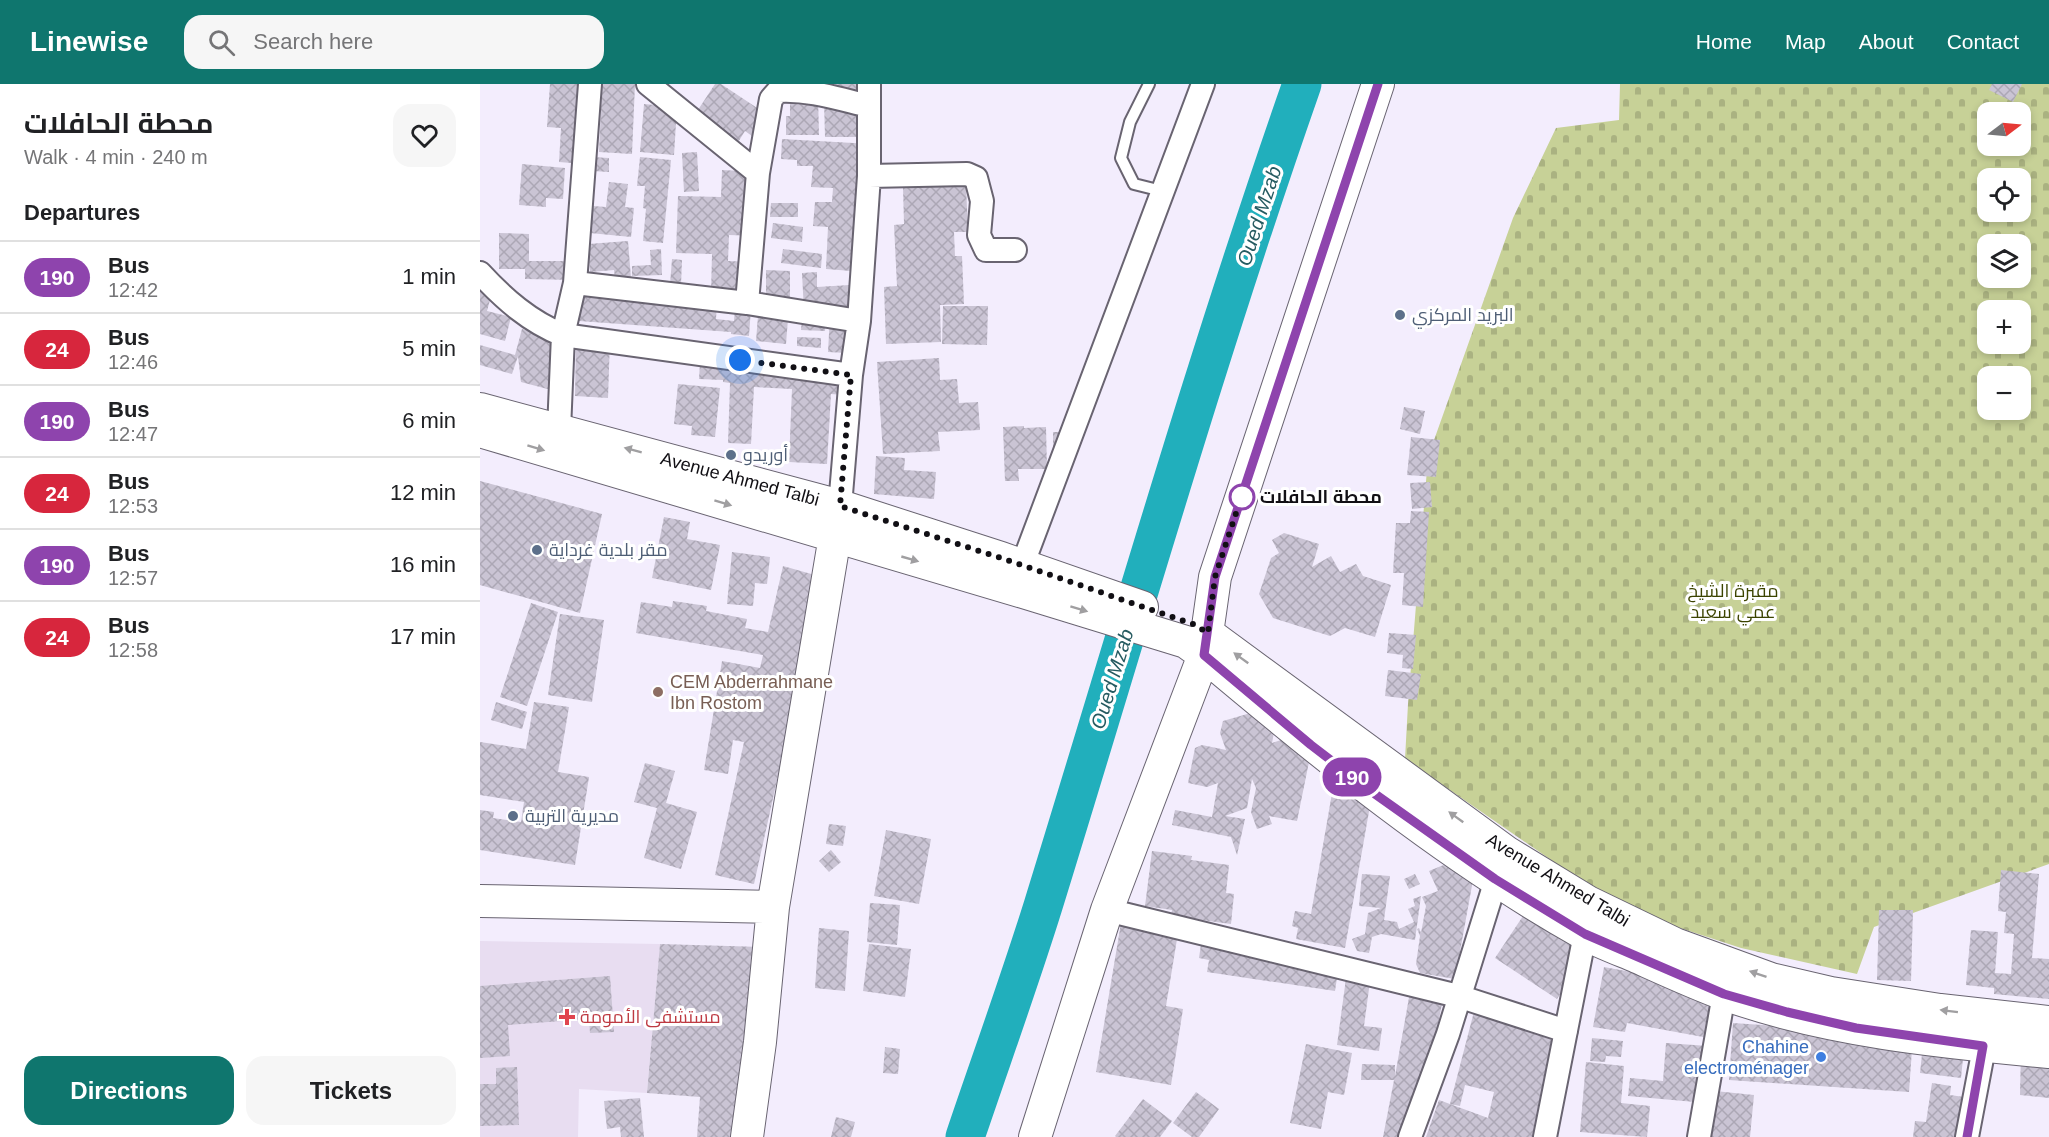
<!DOCTYPE html>
<meta charset="utf-8">
<style>
body{margin:0;font-family:Arial,Cairo,sans-serif;background:#f6f6f6;color:#202124;height:100vh;display:flex;flex-direction:column;font-size:22px;white-space:nowrap}
*{box-sizing:border-box;margin:0}
p{font-size:20px;color:#757577}
.icon{flex:none;width:33px;height:33px;fill:none;stroke:currentColor;stroke-width:2;stroke-linecap:round;stroke-linejoin:round}
.map{position:relative;flex:1;overflow:hidden}
.drawer{display:flex;flex-direction:column;background:#fff;width:480px}
.drawer>*{flex:none}
.badge{padding:0 12px;border-radius:20px;font-size:21px;line-height:39px}
.needle{width:39px;rotate:74deg}
.buttons{position:absolute;left:1497px;top:18px;display:grid;gap:12px}
.buttons a{display:grid;place-items:center;width:54px;height:54px;border-radius:12px;background:#fff;box-shadow:0 3px 9px #0003;font-size:30px}
.you{position:absolute;width:30px;height:30px;margin:-15px;border:4px solid #fff;border-radius:50%;background:#1a73e8;box-shadow:0 0 0 9px #1a73e833}
.map>.badge{position:absolute;translate:-50% -50%;box-shadow:0 0 0 3px #fff}
h2{padding:0 24px;font-size:22px;line-height:54px}
.round{display:grid;place-items:center;flex:none;width:63px;height:63px;border-radius:18px;background:#f6f6f6}
.overview{display:flex;align-items:center;justify-content:space-between;height:102px;padding:0 24px}
h1{font-size:28px;font-weight:700;line-height:45px}
.button{display:flex;gap:12px;margin-top:auto;padding:12px 24px}
.button a{flex:1;height:69px;border-radius:18px;background:#0f766e;color:#fff;font-size:24px;font-weight:700;line-height:69px;text-align:center}
.button a+a{background:#f6f6f6;color:#202124}
ul{padding:0;list-style:none}
li{display:flex;align-items:center;gap:18px;height:72px;padding:0 24px;border-top:2px solid #e0e0e0}
li div{flex:1}
li b{display:block;font-size:22px}
li em{font-style:normal}
li .badge{min-width:66px;font-weight:700;text-align:center}
header{display:flex;align-items:center;gap:36px;box-sizing:border-box;height:84px;padding:0 30px;background:#0f766e;color:#fff}
header strong{font-size:28px}
nav{display:flex;gap:33px;margin-inline-start:auto;font-size:21px}
.search{width:420px;height:54px;background:#f6f6f6;display:flex;align-items:center;gap:15px;box-sizing:border-box;padding:0 21px;border-radius:18px;color:#757577;font-size:22px}
main{display:flex;flex:1;min-height:0}
.map>svg:first-child{display:block}
.medical{fill:#e8ddf1}
.cemetery{fill:url(#cemetery-stones);fill-rule:evenodd}
.lines{fill:none;stroke-linecap:round;stroke-linejoin:round}
.river{stroke:#21afbc;stroke-width:39}
.building{fill:url(#building-cross-hatch)}
.lane-casing{stroke:#696471;stroke-width:14}
.street-casing{stroke:#696471;stroke-width:26}
.secondary-casing{stroke:#696471;stroke-width:34}
.lane{stroke:#fff;stroke-width:10}
.street{stroke:#fff;stroke-width:22}
.secondary{stroke:#fff;stroke-width:32}
.oneway{fill:#a09fa1}
.line-casing{stroke:#fff;stroke-width:14}
.line{stroke:#8e44ad;stroke-width:9}
.walk{stroke:#110f14;stroke-width:6;stroke-dasharray:0 10.8}
.service-dot{fill:#5c6f8a;stroke:#fff;stroke-width:2}
.stop-dot{fill:#fff;stroke:#8e44ad;stroke-width:3}
.education-dot{fill:#8d6e63;stroke:#fff;stroke-width:2}
.health-dot{fill:#e0444e;stroke:#fff;stroke-width:2}
.shop-dot{fill:#3f7fe0;stroke:#fff;stroke-width:2}
.labels{text-anchor:middle;dominant-baseline:central;stroke-width:6;stroke-linejoin:round;paint-order:stroke}
.service-label{font-size:18px;fill:#4e5e75;stroke:#fff;text-anchor:start}
.street-label{font-size:18px;fill:#110f14;stroke:#fff}
.stop-label{font-size:18px;font-weight:bold;fill:#110f14;stroke:#fff;text-anchor:start}
.park-label{font-size:18px;fill:#3c4400;stroke:#fff}
.education-label{font-size:18px;fill:#785e54;stroke:#fff;text-anchor:start}
.health-label{font-size:18px;fill:#be3a42;stroke:#fff;text-anchor:start}
.shop-label{font-size:18px;fill:#366cbe;stroke:#fff;text-anchor:end}
.water-label{font-size:20px;font-style:italic;fill:#265b61;stroke:#fff}
</style>
<header>
<strong>Linewise</strong>
<div class="search"><svg class="icon" aria-label="search" viewBox="0 0 24 24"><circle cx="10" cy="10" r="6"/><path d="M15 15l6 6"/></svg>Search here</div>
<nav><a>Home</a><a>Map</a><a>About</a><a>Contact</a></nav>
</header>
<main>
<section class="drawer">
<div class="overview"><div><h1>محطة الحافلات</h1><p>Walk · 4 min · 240 m</p></div><a class="round"><svg class="icon" aria-label="heart" viewBox="0 0 24 24"><path d="M12 20l-8-8c-3-5 5-10 8-4 3-6 11-1 8 4z"/></svg></a></div>
<h2>Departures</h2>
<ul>
<li><span class="badge" style="background:#8e44ad;color:#fff">190</span><div><b>Bus</b><p>12:42</p></div><em>1 min</em></li>
<li><span class="badge" style="background:#d7263d;color:#fff">24</span><div><b>Bus</b><p>12:46</p></div><em>5 min</em></li>
<li><span class="badge" style="background:#8e44ad;color:#fff">190</span><div><b>Bus</b><p>12:47</p></div><em>6 min</em></li>
<li><span class="badge" style="background:#d7263d;color:#fff">24</span><div><b>Bus</b><p>12:53</p></div><em>12 min</em></li>
<li><span class="badge" style="background:#8e44ad;color:#fff">190</span><div><b>Bus</b><p>12:57</p></div><em>16 min</em></li>
<li><span class="badge" style="background:#d7263d;color:#fff">24</span><div><b>Bus</b><p>12:58</p></div><em>17 min</em></li>
</ul>
<div class="button"><a>Directions</a><a>Tickets</a></div>
</section>
<div class="map">
<svg width="1569" height="1053" viewBox="0 0 1569 1053">
<defs>
<pattern id="cemetery-stones" width="16" height="16" patternUnits="userSpaceOnUse" patternTransform="scale(1.5)"><rect width="16" height="16" fill="#c7d197"/><path d="M2 7V4a2 2 0 0 1 4 0v3zM10 15v-3a2 2 0 0 1 4 0v3z" fill="#aab281"/></pattern>
<pattern id="building-cross-hatch" width="8" height="8" patternUnits="userSpaceOnUse" patternTransform="scale(1.5)"><rect width="8" height="8" fill="#cac4d4"/><path d="M0 0l8 8M0 8l8-8" fill="none" stroke="#aca7b5"/></pattern>
</defs>
<rect width="100%" height="100%" fill="#f3edfd"/>
<path class="medical" d="M0 857 180 860 167 1009 99 1005 98 1053H0Z"/>
<path class="cemetery" d="M1140 0H1569V780L1394 843 1377 890 1261 864 1142 825 925 675 928 620 948 373 1033 134 1076 44 1139 36ZM1508 28H1540V62H1508ZM1508 94H1540V128H1508ZM1508 160H1540V194H1508ZM1508 226H1540V260H1508ZM1508 292H1540V326H1508Z"/>
<g class="lines">
<path class="river" d="M485 1053C511 976 539 899 563 822 648 547 727 271 822 0"/>
</g>
<path class="building" d="M70 0H109L104 80 79 78 81 44 67 43Z
M122 0H155L152 70 119 68Z
M235 0H241L294 35 279 57 265 47 257 60 214 32Z
M355 0H393L390 14 353 4Z
M1512 0H1542L1533 18 1509 6Z
M338 12 339 51H306V32H310V13Z
M344 17 392 24 393 53H345Z
M164 20 197 23 194 71 160 68Z
M302 55 391 60 384 188 346 185 348 143 333 142 335 118H352L353 104 331 103 333 82H317V76L301 75Z
M217 68 219 107 204 108 202 69Z
M112 73 129 74V88L112 87Z
M160 73 191 76 183 159 163 157 166 125 163 124 165 102H157Z
M42 80 85 84 83 115 66 114V123L39 121Z
M242 86 280 88 278 152 249 151 248 177 273 178 272 211 231 209 232 170 196 169 198 112 241 113Z
M129 98 148 100 145 123 154 124 151 153 110 149 113 122 126 123Z
M486 101 488 148H474L475 172H482L484 220 460 221 461 258 406 260 404 203 417 202 414 141 424 140 423 103Z
M291 119H318V133H290Z
M293 139 323 143 322 158 291 154Z
M19 149 49 150V177H95V196L45 195V185H19Z
M148 157 151 194 135 195 134 186 110 188 108 160Z
M181 165 182 191 152 192V182L171 181 170 166Z
M303 165 342 170 341 184 301 179Z
M192 175 202 176 201 201H190Z
M286 186 310 187V216H286Z
M337 188V203L386 200 387 223 324 227 322 189Z
M0 197 14 201 7 227 31 233 25 257 0 250Z
M102 204 237 219 236 235 254 237 255 223 271 224 269 252 251 250V248L99 237Z
M279 219 309 222 306 260 276 257Z
M463 222H508L507 261 462 260Z
M350 231 386 233 385 270 348 268Z
M322 234 346 235 345 247 321 246Z
M42 245 87 258 75 307 41 298 38 272 32 290 0 281V261L35 271Z
M317 253 341 254V264L317 262Z
M96 255 130 256 128 314 95 312Z
M459 274 460 296 477 295 479 319 498 318 500 346 458 348 460 367 403 370 397 278Z
M220 278 378 286 376 312 351 310 347 380 309 378 312 305 274 303 271 360 248 359 250 299 243 298V296L219 295Z
M198 300 240 304 235 353 211 351 212 342 194 340Z
M924 323 945 327 940 350 920 345Z
M544 342V344L566 343 567 385H538L539 397H525L523 343Z
M573 348H585V366L573 367Z
M931 353 960 356 956 393 927 391Z
M396 372 425 374 424 386 456 388 454 415 394 410Z
M0 397 122 430 100 529 0 501Z
M950 398 952 423 932 425 930 399Z
M931 427 949 428 943 523 922 521 924 489H913L916 439H930Z
M184 433 210 438 207 455 240 461 231 506 172 494Z
M804 449 839 460 832 483 851 472 860 488 876 480 883 492 911 501 895 553 865 544 850 552 793 534 779 510 791 474 799 469 792 456Z
M252 468 290 473 287 500 275 499 273 522 247 520Z
M303 482 342 493 274 800 235 791 264 658 253 656 248 690 224 686 242 577 280 584 283 571 156 549 161 518 192 523 193 517 227 522 226 527 267 535 265 544 288 548Z
M51 519 78 528 47 622 20 613Z
M80 530 124 536 112 618 68 611Z
M909 549 936 551 933 585 922 584 923 571 907 569Z
M908 586 941 590 937 616 905 612Z
M16 618 47 628 42 645 11 636Z
M54 618 89 623 78 688 109 693 95 781 0 766V726L14 728 13 734 41 738 44 718 0 711V658L46 665Z
M774 628 797 633 792 659 819 650 829 678 817 737 789 732 792 740 777 745 771 728 776 704 772 695 767 724 745 732 765 735 757 771 751 753 692 741 695 726 732 733 738 699 727 703 708 699 715 664 722 661 746 666 740 649 743 637Z
M165 679 195 687 186 719 217 728 201 785 164 774 177 724 154 718Z
M855 692 894 699 865 864 816 855 818 844 812 842 815 827 831 830Z
M349 740 366 742 363 762 346 760Z
M406 746 451 755 439 820 394 812Z
M351 766 361 778 349 788 339 777Z
M672 767 712 772 711 776 749 781 746 809 754 810 751 840 691 832 692 826 665 822Z
M966 780 995 785 975 895 940 889 936 880 940 852 937 845 939 844 941 849 946 822 942 813 958 807 949 787Z
M1521 786 1559 790 1552 874 1569 875V915L1514 910V904L1486 901 1491 846 1518 848 1515 889 1531 890 1534 850 1524 849 1526 828 1518 827Z
M882 790 910 792 904 836 917 838 919 845 934 838 928 825 935 822 933 815 941 812 935 856 901 850 892 853 889 869 877 867 872 855 885 850 888 829 901 824 879 822Z
M935 790 940 800 929 805 924 795Z
M390 819 420 821 417 861 387 858Z
M1049 823 1110 864 1077 915 1015 874Z
M1399 826H1433L1431 897 1397 896Z
M642 833 699 843 686 922 703 925 691 1001 616 988Z
M339 844 369 847 365 907 335 904Z
M180 860 282 863 255 1053H217L220 1013 167 1009Z
M389 860 431 865 425 913 383 907Z
M721 860 859 881 855 907 727 888 729 876 719 874Z
M1124 883 1243 905 1234 955 1147 939 1145 948 1113 943Z
M867 887 891 890 884 942 902 944 899 967 857 961Z
M130 892 134 948 110 949 109 935 28 941 30 972 0 974V902Z
M930 908 963 914 937 1053H903L914 996H881L882 980 915 981V992Z
M997 916 1063 932 1059 951 1086 958 1067 1053H946L959 1016 1008 1034 1014 1008 985 1001 980 1022 970 1020Z
M1253 939 1433 951 1429 1008 1249 996Z
M1444 951 1485 955 1481 994 1440 989Z
M1112 954 1143 957 1141 973 1126 972 1125 978 1110 977Z
M1186 959 1228 962 1226 1019 1148 1012 1150 994 1183 997Z
M826 960 872 969 864 1011 848 1008 841 1045 810 1039Z
M405 963 420 965 418 990 403 989Z
M1541 966 1569 968V1014L1540 1011Z
M1106 978 1144 982 1141 1019 1170 1022 1167 1053 1100 1048Z
M37 983 39 1041 0 1042V1000H16V984Z
M1452 999 1471 1002 1470 1011 1491 1014 1487 1053H1433L1435 1037 1446 1038Z
M1235 1007 1274 1011 1270 1053H1231Z
M716 1008 739 1025 719 1053H712L693 1039Z
M160 1014 164 1053H141L140 1043 127 1045 124 1017Z
M663 1015 692 1037 680 1053H636L635 1052Z
M356 1033 375 1038 371 1053H351Z"/>
<g class="lines">
<defs>
<path id="lane" d="M669 0 650 38 641 74 654 100 682 107"/>
<path id="street" d="M168 0 278 89
M389 92 487 90 496 94 502 117 499 151 506 166H535
M0 189C24 215 50 238 83 251L371 291
M95 199 267 219 379 237
M267 219 278 89 291 15 298 7C329 5 359 15 389 22
M79 346 83 251 95 199 110 0
M360 422 371 291 379 237 389 92V0
M542 482 723 0
M627 826 978 912 1086 947
M930 1053 968 950 1020 783
M1065 1053 1105 850
M1219 1053 1244 910
M1487 1053 1507 948"/>
<path id="secondary" d="M0 325 360 422 521 474 662 523
M0 347 543 508 706 558 724 571C844 672 966 772 1103 849 1119 858 1138 865 1155 872 1184 885 1214 899 1244 910 1347 947 1461 958 1569 968
M734 554 1026 768 1108 818 1195 860 1291 895 1351 909 1460 926 1569 938
M0 817 293 823
M267 1053 280 958 293 823 358 434
M555 1053 627 826 724 571 735 493 898 0"/>
</defs>
<use href="#lane" class="lane-casing"/>
<use href="#street" class="street-casing"/>
<use href="#secondary" class="secondary-casing"/>
<use href="#lane" class="lane"/>
<use href="#street" class="street"/>
<use href="#secondary" class="secondary"/>
</g>
<defs><path id="oneway-solid" d="M-6-.8H1V-3.2L6.5 0L1 3.2V.8H-6Z" transform="scale(1.5)"/></defs>
<g class="oneway">
<use href="#oneway-solid" transform="translate(56 364) rotate(17)"/>
<use href="#oneway-solid" transform="translate(153 366) rotate(-165)"/>
<use href="#oneway-solid" transform="translate(243 419) rotate(17)"/>
<use href="#oneway-solid" transform="translate(430 475) rotate(16)"/>
<use href="#oneway-solid" transform="translate(599 525) rotate(17)"/>
<use href="#oneway-solid" transform="translate(761 574) rotate(-144)"/>
<use href="#oneway-solid" transform="translate(976 733) rotate(-144)"/>
<use href="#oneway-solid" transform="translate(1278 890) rotate(-161)"/>
<use href="#oneway-solid" transform="translate(1469 927) rotate(-173)"/>
</g>
<g class="lines">
<defs>
<path id="line" d="M898 0 735 493 724 571 831 661 895 710 1015 795 1105 850 1244 910 1307 928 1376 944 1503 962 1487 1053"/>
</defs>
<use href="#line" class="line-casing"/>
<use href="#line" class="line"/>
<path class="walk" d="M260 276 371 291 360 422 521 474 713 540 728 549 735 493 765 402 762 413"/>
</g>
<g class="service-dot">
<circle cx="920" cy="231" r="6"/>
<circle cx="251" cy="371" r="6"/>
<circle cx="57" cy="466" r="6"/>
<circle cx="33" cy="732" r="6"/>
</g>
<circle class="stop-dot" cx="762" cy="413" r="12"/>
<circle class="education-dot" cx="178" cy="608" r="6"/>
<path class="health-dot" d="M84 924h6v6h6v6h-6v6h-6v-6h-6v-6h6z"/>
<circle class="shop-dot" cx="1341" cy="973" r="6"/>
<g class="labels">
<g class="service-label">
<text x="932" y="231">البريد المركزي</text>
<text x="263" y="371">أوريدو</text>
<text x="69" y="466">مقر بلدية غرداية</text>
<text x="45" y="732">مديرية التربية</text>
</g>
<g class="street-label">
<text transform="translate(260 395) rotate(15)">Avenue Ahmed Talbi</text>
<text transform="translate(1078 796) rotate(31)">Avenue Ahmed Talbi</text>
</g>
<g class="stop-label">
<text x="780" y="413">محطة الحافلات</text>
</g>
<g class="park-label">
<text x="1253" y="507">مقبرة الشيخ<tspan x="1253" dy="21">عمي سعيد</tspan></text>
</g>
<g class="education-label">
<text x="190" y="598">CEM Abderrahmane<tspan x="190" dy="21">Ibn Rostom</tspan></text>
</g>
<g class="health-label">
<text x="100" y="933">مستشفى الأمومة</text>
</g>
<g class="shop-label">
<text x="1329" y="963">Chahine<tspan x="1329" dy="21">electroménager</tspan></text>
</g>
<g class="water-label">
<text transform="translate(779 132) rotate(-72)">Oued Mzab</text>
<text transform="translate(632 595) rotate(-73)">Oued Mzab</text>
</g>
</g>
</svg>
<div class="buttons">
<a><svg class="needle" viewBox="-14 -14 28 28"><path d="M0-13l5 13h-10z" fill="#e53935"/><path d="M0 13l5-13h-10z" fill="#757577"/></svg></a>
<a><svg class="icon" aria-label="locate" viewBox="0 0 24 24"><circle cx="12" cy="12" r="6"/><path d="M12 2v4M12 18v4M2 12h4M18 12h4"/></svg></a>
<a><svg class="icon" aria-label="layers" viewBox="0 0 24 24"><path d="M12 4l9 5-9 5-9-5zM3 14l9 5 9-5"/></svg></a>
<a>+</a>
<a>−</a>
</div>
<div class="you" style="left:260px;top:276px"></div>
<b class="badge" style="left:872px;top:693px;background:#8e44ad;color:#fff">190</b>
</div>
</main>
